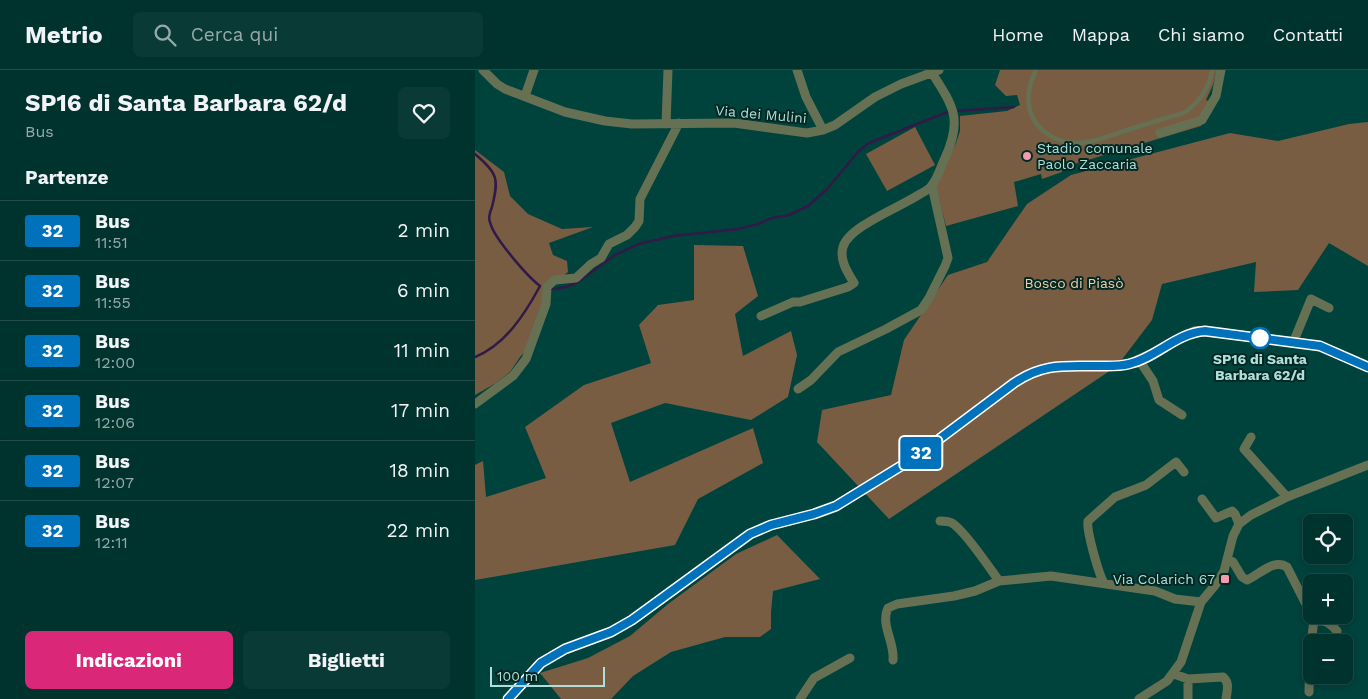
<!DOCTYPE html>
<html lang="it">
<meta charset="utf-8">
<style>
body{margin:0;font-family:"Work Sans",sans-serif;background:#0a3a36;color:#f1f3f6;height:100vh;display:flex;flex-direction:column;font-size:19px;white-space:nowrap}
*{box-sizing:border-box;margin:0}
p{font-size:16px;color:#95aaaa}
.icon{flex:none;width:28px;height:28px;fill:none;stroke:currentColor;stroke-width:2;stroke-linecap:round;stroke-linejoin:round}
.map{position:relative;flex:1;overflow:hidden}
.drawer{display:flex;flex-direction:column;background:#00322e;width:475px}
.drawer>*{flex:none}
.badge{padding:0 10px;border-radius:4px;font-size:18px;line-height:32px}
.tools{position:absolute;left:828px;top:444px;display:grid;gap:10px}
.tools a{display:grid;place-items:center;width:50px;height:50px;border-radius:8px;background:#00322e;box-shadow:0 2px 8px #0003,0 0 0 1px #224d4a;font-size:25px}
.scale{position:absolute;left:15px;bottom:12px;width:115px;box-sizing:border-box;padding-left:5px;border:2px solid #afdfd8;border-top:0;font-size:14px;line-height:18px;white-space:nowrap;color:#afdfd8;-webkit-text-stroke:4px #032723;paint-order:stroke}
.map>.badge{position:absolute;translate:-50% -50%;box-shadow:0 0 0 2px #fff}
h2{padding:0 25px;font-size:19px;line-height:45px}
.round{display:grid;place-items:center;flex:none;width:52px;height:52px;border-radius:8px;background:#0a3a36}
.headline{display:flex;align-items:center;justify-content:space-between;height:85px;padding:0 25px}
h1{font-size:24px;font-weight:700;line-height:38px}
.action{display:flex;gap:10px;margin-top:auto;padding:10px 25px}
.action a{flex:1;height:58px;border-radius:8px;background:#db2777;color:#fff;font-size:20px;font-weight:700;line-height:58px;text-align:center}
.action a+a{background:#0a3a36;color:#f1f3f6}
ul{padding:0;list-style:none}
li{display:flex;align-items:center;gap:15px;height:60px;padding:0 25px;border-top:1px solid #224d4a}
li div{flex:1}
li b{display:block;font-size:19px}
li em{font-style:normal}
li .badge{min-width:55px;font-weight:700;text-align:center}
header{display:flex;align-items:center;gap:30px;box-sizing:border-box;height:70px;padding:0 25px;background:#00322e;border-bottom:1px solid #224d4a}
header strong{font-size:24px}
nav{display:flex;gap:28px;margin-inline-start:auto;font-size:18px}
.search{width:350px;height:45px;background:#0a3a36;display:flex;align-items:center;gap:12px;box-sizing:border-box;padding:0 18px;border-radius:8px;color:#95aaaa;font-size:19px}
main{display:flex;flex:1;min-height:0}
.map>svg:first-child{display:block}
.green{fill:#785d42}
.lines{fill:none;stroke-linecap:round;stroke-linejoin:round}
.stream{stroke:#311a47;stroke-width:2.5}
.service{stroke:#667154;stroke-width:4.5}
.minor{stroke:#667154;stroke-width:9}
.tertiary{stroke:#667154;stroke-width:10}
.line-casing{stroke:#fff;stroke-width:11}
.line{stroke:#0072bc;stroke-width:8}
.poi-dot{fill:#f29aae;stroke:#032723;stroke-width:2}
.stop-dot{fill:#fff;stroke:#0072bc;stroke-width:2.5}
.labels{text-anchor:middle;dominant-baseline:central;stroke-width:4;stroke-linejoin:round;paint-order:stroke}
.street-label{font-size:14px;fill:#afdfd8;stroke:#032723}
.poi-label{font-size:14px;fill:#afdfd8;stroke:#032723;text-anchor:start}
.park-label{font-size:14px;fill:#f6cea8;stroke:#032723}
.stop-label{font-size:14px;font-weight:bold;fill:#afdfd8;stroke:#032723}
</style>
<header>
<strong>Metrio</strong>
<div class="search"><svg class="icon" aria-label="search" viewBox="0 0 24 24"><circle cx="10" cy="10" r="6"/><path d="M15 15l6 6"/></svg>Cerca qui</div>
<nav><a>Home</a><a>Mappa</a><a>Chi siamo</a><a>Contatti</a></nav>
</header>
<main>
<section class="drawer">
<div class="headline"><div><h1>SP16 di Santa Barbara 62/d</h1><p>Bus</p></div><a class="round"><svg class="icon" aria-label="heart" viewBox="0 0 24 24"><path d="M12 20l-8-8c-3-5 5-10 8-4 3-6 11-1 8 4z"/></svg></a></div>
<h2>Partenze</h2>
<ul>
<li><span class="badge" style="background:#0072bc;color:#fff">32</span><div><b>Bus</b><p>11:51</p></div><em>2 min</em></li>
<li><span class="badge" style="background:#0072bc;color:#fff">32</span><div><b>Bus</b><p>11:55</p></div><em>6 min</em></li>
<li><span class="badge" style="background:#0072bc;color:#fff">32</span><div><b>Bus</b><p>12:00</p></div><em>11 min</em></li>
<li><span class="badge" style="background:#0072bc;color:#fff">32</span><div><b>Bus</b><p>12:06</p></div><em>17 min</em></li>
<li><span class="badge" style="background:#0072bc;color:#fff">32</span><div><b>Bus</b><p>12:07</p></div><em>18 min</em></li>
<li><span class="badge" style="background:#0072bc;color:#fff">32</span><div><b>Bus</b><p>12:11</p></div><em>22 min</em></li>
</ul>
<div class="action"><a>Indicazioni</a><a>Biglietti</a></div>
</section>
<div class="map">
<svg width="893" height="629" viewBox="0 0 893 629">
<rect width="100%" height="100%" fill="#00433d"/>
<path class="green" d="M525 0H742L738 15 731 30 740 33 726 56 586 98 587 102 567 109 566 104 539 112 543 136 471 156 461 117 481 73 485 61V46L532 41 545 35 542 25 531 26 520 15Z
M893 52V196L854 173 823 220 779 222 781 192 687 214 677 250 642 296 414 449 342 372 347 340 416 325 429 270 473 205 512 192 552 134 596 105 755 63 803 71 874 54Z
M440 57 460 95 412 121 391 84Z
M0 80 29 102 35 126 53 144 87 159 118 157 74 173 78 185 92 191 93 202 77 215 64 266 45 287 35 302 21 313 0 325Z
M219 175 268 176 283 226 260 244 268 286 316 261 322 285 313 327 276 350 190 333 136 353 155 412 278 358 288 393 223 429 200 475 0 510V395L8 391 11 427 71 408 50 357 109 315 176 293 164 255 183 235 219 230Z
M302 465 345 509 298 521 296 542V559L285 567H250L196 582 158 606 136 629H86L65 603 113 588 155 566 193 534 261 484Z"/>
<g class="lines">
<path class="stream" d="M480 41 539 37
M0 84C23 103 24 109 17 137 15 142 13 148 15 152 18 167 52 206 65 216
M78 219 91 217 103 212 140 185 164 174 198 166 263 159 283 154 297 148 314 145 333 136 352 119 383 82 394 73 475 41
M0 287C30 275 50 244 65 216"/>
<path class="service" d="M561 0C553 16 550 32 558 48 565 62 582 72 598 73 613 74 629 68 643 63 665 56 687 49 709 43 725 32 734 19 737 0"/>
<path class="minor" d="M8 0 22 14 30 19 90 42 130 51 157 54 259 53 332 63 348 60 360 55 400 27 426 14 464 0
M322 0 331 27 348 60
M50 26 59 0
M191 54 193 0
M685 63 727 50 741 26 746 0
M286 246 318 232H325L373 217 379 213C373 203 364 190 368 177 374 156 426 137 445 124 449 122 455 119 457 115 463 108 466 96 470 88 488 49 478 36 457 3
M818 273 836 229 854 238
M664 290 678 311 684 330 707 345
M323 319 336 310 363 282 411 259 446 240 454 228 470 196 473 188 457 116
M0 334 38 306 51 289 71 234 72 217 75 214 80 210 101 208 116 194 126 188 134 174 152 165 160 157 164 151 165 129 204 53
M776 367 769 379 812 427
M727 429 741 448 757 441 760 444 764 454
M465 451C470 451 473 451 477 453 490 461 514 497 524 511
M753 490 758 492 767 507 772 510C784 505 799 488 812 497L836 544
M629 513C624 505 611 460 613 451L640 427 671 415 701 392 709 402
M837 545C841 553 845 550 851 552 856 554 859 558 862 561
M418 590C420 573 405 554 413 538L422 534 479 526 500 521 524 511 576 506 666 519 680 521 700 529 726 532
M699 604 713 609 748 607C755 613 752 621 751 629
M834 622 835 583 839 549
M325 629 339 608 375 588
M664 629 692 611 706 592 726 532 741 514 749 501 758 466 764 454 776 445 812 427 893 395
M713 629V609"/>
<path class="tertiary" d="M33 629 66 593 90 579 136 562 157 550 275 464 296 455 339 444 361 436 439 388 521 326 557 302 578 297 642 296 654 294 678 283 711 265 721 261H730L845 276 893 297"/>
</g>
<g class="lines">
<defs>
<path id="line" d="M33 629 66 593 90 579 136 562 157 550 275 464 296 455 339 444 361 436 439 388 539 313C571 291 594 297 631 296 638 296 646 296 654 294 681 288 701 263 730 261L845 276 893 297"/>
</defs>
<use href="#line" class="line-casing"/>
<use href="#line" class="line"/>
</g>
<g class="poi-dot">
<circle cx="552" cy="86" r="5"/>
<rect x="745" y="504" width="10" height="10" rx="2.5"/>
</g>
<circle class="stop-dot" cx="785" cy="268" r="10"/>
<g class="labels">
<g class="street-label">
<text transform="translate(286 44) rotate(5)">Via dei Mulini</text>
</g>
<g class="poi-label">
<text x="562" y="78">Stadio comunale<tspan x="562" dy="16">Paolo Zaccaria</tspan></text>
<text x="740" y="509" text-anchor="end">Via Colarich 67</text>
</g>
<g class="park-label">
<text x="599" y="213">Bosco di Piasò</text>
</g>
<g class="stop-label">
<text x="785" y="289">SP16 di Santa<tspan x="785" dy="16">Barbara 62/d</tspan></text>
</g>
</g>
</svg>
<div class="tools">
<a><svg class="icon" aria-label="locate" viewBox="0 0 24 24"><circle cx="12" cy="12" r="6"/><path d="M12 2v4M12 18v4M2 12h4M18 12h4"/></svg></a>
<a>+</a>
<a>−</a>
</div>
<div class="scale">100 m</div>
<b class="badge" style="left:446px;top:383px;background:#0072bc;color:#fff">32</b>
</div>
</main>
